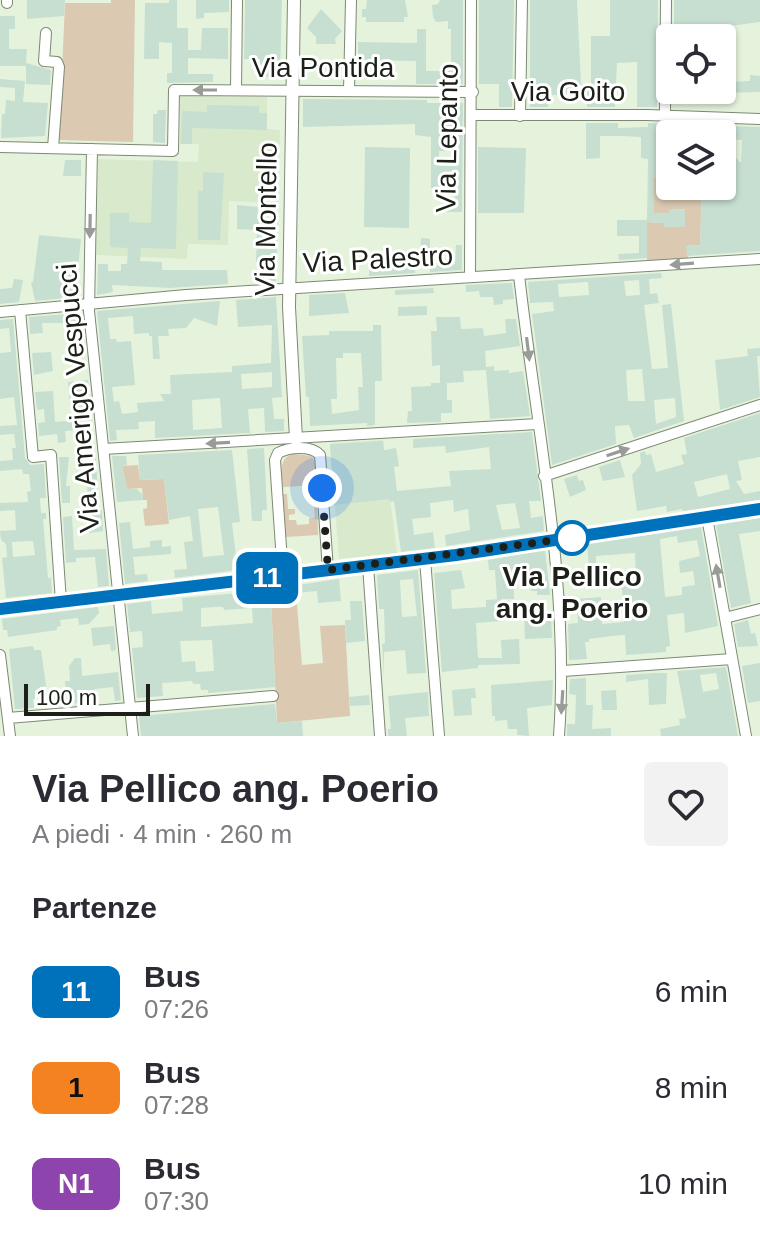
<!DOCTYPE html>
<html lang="it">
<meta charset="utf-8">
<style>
body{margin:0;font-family:Arial,sans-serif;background:#f2f2f3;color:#2b2b33;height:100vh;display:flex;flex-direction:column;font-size:30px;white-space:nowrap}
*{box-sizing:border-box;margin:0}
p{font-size:26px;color:#7c7c81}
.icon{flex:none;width:44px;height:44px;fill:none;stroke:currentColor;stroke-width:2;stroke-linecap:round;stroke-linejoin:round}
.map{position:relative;height:736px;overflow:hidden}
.details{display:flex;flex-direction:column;background:#fff;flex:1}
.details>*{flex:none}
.badge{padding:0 16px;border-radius:12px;font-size:28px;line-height:52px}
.fabs{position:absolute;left:656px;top:24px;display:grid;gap:16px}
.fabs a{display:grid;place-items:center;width:80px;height:80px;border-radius:8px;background:#fff;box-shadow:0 2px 6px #0004;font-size:40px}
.scale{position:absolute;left:24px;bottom:20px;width:126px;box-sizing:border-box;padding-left:8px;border:4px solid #1c2018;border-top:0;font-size:22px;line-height:28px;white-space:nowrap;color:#1c2018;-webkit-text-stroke:6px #fff;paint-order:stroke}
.you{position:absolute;width:40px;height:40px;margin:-20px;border:6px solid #fff;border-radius:50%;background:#1a73e8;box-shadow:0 0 0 12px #1a73e833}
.map>.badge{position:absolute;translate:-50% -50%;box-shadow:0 0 0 4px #fff}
h2{padding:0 32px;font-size:30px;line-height:72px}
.round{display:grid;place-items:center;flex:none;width:84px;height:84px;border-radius:8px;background:#f2f2f3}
.overview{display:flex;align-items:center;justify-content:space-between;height:136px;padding:0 32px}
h1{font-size:38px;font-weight:800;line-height:60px}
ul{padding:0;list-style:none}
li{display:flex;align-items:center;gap:24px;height:96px;padding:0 32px}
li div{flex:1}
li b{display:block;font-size:30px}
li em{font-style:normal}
li .badge{min-width:88px;font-weight:700;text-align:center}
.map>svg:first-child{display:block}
.built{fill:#d9eacc}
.green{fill:#dbc9b2}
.building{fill:#c6dfd1;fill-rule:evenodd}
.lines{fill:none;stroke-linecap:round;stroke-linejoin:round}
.minor-casing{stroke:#7d8974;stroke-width:12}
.tertiary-casing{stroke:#7d8974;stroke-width:14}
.minor{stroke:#fff;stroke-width:10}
.tertiary{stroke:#fff;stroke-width:12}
.oneway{fill:#999b97}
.line-casing{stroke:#fff;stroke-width:18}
.line{stroke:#0072bc;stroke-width:12}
.walk{stroke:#1c2018;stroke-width:8;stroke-dasharray:0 14.4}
.stop-dot{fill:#fff;stroke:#0072bc;stroke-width:4}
.labels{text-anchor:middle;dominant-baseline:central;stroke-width:6;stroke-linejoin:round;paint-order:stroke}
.street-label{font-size:28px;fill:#1c2018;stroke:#fff}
.stop-label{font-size:28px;font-weight:bold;fill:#1c2018;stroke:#fff}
</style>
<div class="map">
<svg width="760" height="736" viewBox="0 0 760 736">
<rect width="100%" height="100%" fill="#e6f3dc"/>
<path class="built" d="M180 96 267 97V129L280 130 278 203 229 201 228 245 188 244 187 259 96 255 98 159 198 162 199 144H180Z
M383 440 397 553 339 559 330 444Z"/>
<path class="green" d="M111 0H135L133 142 59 140 65 3H111Z
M654 178 670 179V186H702L700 245 687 246 688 258 647 261V222L664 223V227H685L684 209 669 210V213H647L654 201Z
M293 454 312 456 316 465 317 485 283 487C282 474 277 459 293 454Z
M138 465 140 480 164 479 169 524 145 526 143 509 147 508V500H143L142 488 127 489 122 466Z
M313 492H317L318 535 286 537 283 494H287L288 509H295V514L289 515V520H296L297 525 309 524V518H315Z
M286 599V605H297L302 665 323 663 320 626 345 625 350 716 277 723 271 600Z"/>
<path class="building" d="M27 0H65L64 16 27 19Z
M169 0H177V28H188V50H201L202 28H228V59L188 58V74H213V82L167 83V73H172V43L159 42V59H144L145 3H169Z
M196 0H229V12L204 13V18L196 19Z
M245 0H282L280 77H259L260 59H244Z
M367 0H405L408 17H404V22H366V17H362V9H366Z
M440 0H463V84H416V61L358 60V42L417 43V29H426V71H451V29H448V21L436 22 433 17 432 5 438 4Z
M479 0H514L512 107H499V84H479Z
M530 0H577L581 84H591V36H610V0H658L657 107H637V62L617 63 615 107H587V95H548V107H530Z
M674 0H760V22L730 26V55H722V38L674 36Z
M321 9 342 31 335 39 336 44H316V37L307 28Z
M0 16H15V29H9V49H27L26 63 51 70 50 85 26 84V66H0Z
M722 74H729L730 82 750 81V75L760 76V92L722 93Z
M0 79 25 81 23 102 48 103 45 136 1 138 2 114H5L6 100 15 101V88L0 87Z
M303 99 427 100V103H441V100H448V103H463L462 212H443L445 201 455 200V181H440V188H431V137L415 135V124L303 127ZM439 151H456V166H439Z
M207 105 259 106V113H267V130L192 128V144H181L182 111 207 112Z
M158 110H166L165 143 153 142V114H157Z
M586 123H618V128L648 127V123L760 127V251L687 256 686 246 700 245 702 186H722V144L741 163 742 140 722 139V134H670V179L654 178V213H669V210L685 209V227H664V223L647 222V258L619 260 618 254 639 253V236H617V220H647L648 159 641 158V137L622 136H600V158L586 159Z
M365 147 410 148 409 228 364 227Z
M478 147 526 148 524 213H478Z
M65 160H81V176H63Z
M153 160 178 161 176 249 141 248 140 261 162 262V270H227L228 284 170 288 112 285 113 292 97 295 98 264H108V271H121V264H127L128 248 110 247V213H129V222L151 223Z
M203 172 224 173 220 240H198V191H203Z
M237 205 258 207 257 219H278L276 281 255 283V275H260L261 262H256L257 230 237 229Z
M39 235 81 239 75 297 35 301 31 282H33Z
M421 238 430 239V261H420Z
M456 245H462V270L430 272V266L455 264Z
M415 260V273L369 276V269L390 268 389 261Z
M661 273 662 278 649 279 650 294 657 293 659 303 644 305 652 369 668 368 662 305 671 304 684 421 634 438 629 425 615 426 616 444 552 465 532 314 554 311 553 302 530 303 528 282ZM639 280 640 295 626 296 624 281ZM588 282 589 295 559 297 558 284ZM642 369 645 401H628L626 370ZM675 398 676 417 656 424 654 400Z
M14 279 23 280 19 302 0 304V289L12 288Z
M512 283 514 299 503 300V304L494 305 493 297H480L479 291 466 292V285Z
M433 288 434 293 395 295V290Z
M345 293 349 313 309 316V295Z
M276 297 282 397 272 398 274 419H284V431L265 432 264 408 248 409 250 433 155 438V421L138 422 139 429 116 430 117 440 110 441 97 311 220 301 217 326 194 318 186 328 168 329 169 336H158L160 359H153L152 336H149V333L134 334 133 316 108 318 110 339H116L117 342 131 341 135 385 112 387 114 402 119 401 122 414 138 412 137 403 164 401 160 394H171L170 375 232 372V366L271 363 272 325 238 327 236 300ZM272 372V387L242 389 241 374ZM220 398 222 428 193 430 192 400Z
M427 306V315L398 316V307Z
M81 313 79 323H42L43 333 30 334 29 317Z
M436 317H460L461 329 483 328 484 336 506 333 505 319H516L520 346 485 351 486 367 494 366V371L509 370V373L523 371 530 416 490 419 486 370 463 371 464 382 447 383V400H452V413H441V422L407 423 408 411H412L411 387 431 386V383H440V365L432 366 431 331H437Z
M13 319 25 458 30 465 44 464 46 498H40L41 513H46V519H43L48 578H51L52 593 6 598 2 558 7 557 6 544 1 540 0 531 16 530 15 510 0 511V503L28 502 27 492 31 491 29 474H23L22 469 0 471V461L13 460 12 448H16L14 434 0 435V426L17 425 14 397 0 399V353L11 352 9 328 0 329V320ZM33 541 35 555 13 557 12 542Z
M373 325H381L382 381H375V425L367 426V423L310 426 309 397H306L302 336 329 335V331H373ZM343 353H361L363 387H358L359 410 332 414 331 399H337L336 358H343Z
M760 348V356H757L760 397 720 410 715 360 748 356 747 349Z
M51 352 53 371 34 375 32 353Z
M88 380 93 429 65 431 66 442 58 443 57 434 39 436 38 423 45 422 44 409 37 410 35 392 53 391 55 422 76 420 74 406 70 407 68 382Z
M760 413V457L738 461 742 480 736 481 744 494 760 491V500L683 511 682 509 667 512 666 506 637 511 632 475 641 464 640 453 645 451 646 455 651 454 656 472 684 464 681 455 687 454 684 438ZM727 474 730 489 698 497 694 482Z
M532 432 541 501H529L531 518 543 516 544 531 446 546 445 535 470 530 468 509 454 512 453 500 430 503 431 517 412 519 414 535 433 532 435 548 401 552 394 501 390 502 389 499 334 505 330 444 383 441 384 450 396 448 399 466 394 467 397 491 451 486 449 471 491 469 489 447 446 453 445 446 413 448V439ZM515 503 520 528 502 530 496 505Z
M264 448 267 510H262V521H252L247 449Z
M232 450 240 522 232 523 236 556 269 552 270 566 175 578 174 570 187 569 184 542 193 541 190 516 169 520 164 479 140 480 138 455ZM218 507 224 555 203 557 198 509Z
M96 455 98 496 88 497 87 487H90L89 456Z
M112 456H126L127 465 122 466 127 489H137L142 494 143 500 117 502Z
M59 457H69L66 486H70V503H62Z
M620 460 625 477 603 481 599 467Z
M577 475 579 481 583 480 586 490 570 497 564 479Z
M102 510 103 531 89 533 88 517H92L91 511Z
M72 516 74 550 106 549 109 586 98 587 95 557 76 558V562L66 563 63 517Z
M760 518V531L739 534 751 603 731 608 716 525Z
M130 522 133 549 150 547V541L162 540V547L171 546V554L133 557 135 575 147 574 148 581 125 584 119 523Z
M701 527 718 626 685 633 684 613 667 615 670 646 666 647V652L626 655 625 635 612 636 589 639V642H585L587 659 569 660 568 624 578 623 576 599 601 597 602 624 624 622 622 589H614L613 571H621L622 581 636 580 635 553 596 556V569L589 570 587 544ZM677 536 678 543 697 540 700 556 679 561 680 573 693 571 695 585 682 587V595L665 597 660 539Z
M545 550 550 595H537V591H531L530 572H513L514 599H497L495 570H489L488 560Z
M418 570 426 673 407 674 405 650 384 652V677L382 644 385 643 384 609H379L377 575ZM413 579 417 616 402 617 400 580Z
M461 570 465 588 451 590 452 609 486 607V600L501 599 502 621 476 623 478 658H502L501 640 519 639 520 664 478 665V668L442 672 434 573Z
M339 579 341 601 318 603 317 591 296 593 297 605 286 606V599L271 600 275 687 208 693V690H201L200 684H193L192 681 162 683 163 696 137 698 132 648 143 647 142 631 130 632 127 604 151 601 152 614 183 611 182 598 251 592ZM217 607H223L224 610 252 608 253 623 201 627V608ZM212 640 214 671 196 672 195 661 182 662 180 641Z
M350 601H362L365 641 346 643 345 620H351Z
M98 607 99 613 89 624 79 625 78 618 60 620 61 626 57 627V630L8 637 7 630H3L2 619Z
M551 615 552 638 525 639 524 617Z
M748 620 751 634 755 633 758 646 738 647 734 624Z
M114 626 116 650 111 651 110 644 93 646 91 628Z
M33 646 34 650H41L47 693 66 691 65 681H70L69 666 75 658H81L82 676 118 672 121 700 115 701 113 687 95 689 96 702 48 705 47 698 33 699 34 708 15 709 9 649Z
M760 663V701L748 703 742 666Z
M726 667 738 736H661L660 729 680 725 679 719 686 718 677 671ZM716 673 719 689 703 692 700 675Z
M654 673H667L666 704 649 705 648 679 626 682V675Z
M586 678V705H593L592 729 611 728V736H567V724H575L576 695 569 694 570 679Z
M553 680 552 705 527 708 529 736 517 735V729H508L507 720 495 721V716H492L491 685Z
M475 688 476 698H471L472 715 454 716 452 690Z
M616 690 617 710H602L601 691Z
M428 692 429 716 405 718 407 736H388V729H391L388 696Z
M369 695 370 705 350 706 349 697Z
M275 704 277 723 302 721 303 736H141L139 716Z"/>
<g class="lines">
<defs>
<path id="minor" d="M7 3V0
M46 33 44 61 57 62 59 67 53 148
M236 90 237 0
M349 91 351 0
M472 115H647L760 119
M520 116 522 0
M665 116 666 0
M0 147 173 151 174 90 473 92
M92 149 89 311 133 736
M519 275C536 427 570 582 559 736
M470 277 471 0
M20 310 33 457 51 455 61 602
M0 312 186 295 760 259
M103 449 537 424
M544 476 760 405
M707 517 746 736
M425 559 439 736
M368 565 380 736
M283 576 275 460 278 453C289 447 311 445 320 455L328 570
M725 618 760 609
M0 655 10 736
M563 671 732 659
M8 718 273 696"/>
<path id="tertiary" d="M294 0 289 307 296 439
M0 609 425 559 760 509"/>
</defs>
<use href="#minor" class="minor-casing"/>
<use href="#tertiary" class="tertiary-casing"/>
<use href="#minor" class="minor"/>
<use href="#tertiary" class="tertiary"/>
</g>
<defs><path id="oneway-solid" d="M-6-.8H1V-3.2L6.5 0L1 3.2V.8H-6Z" transform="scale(2)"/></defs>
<g class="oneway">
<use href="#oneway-solid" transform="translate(205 90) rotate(180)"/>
<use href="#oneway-solid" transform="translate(90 226) rotate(91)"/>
<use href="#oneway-solid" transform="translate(682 264) rotate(176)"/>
<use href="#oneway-solid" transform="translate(528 349) rotate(83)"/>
<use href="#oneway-solid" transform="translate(218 443) rotate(177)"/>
<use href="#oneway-solid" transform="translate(618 452) rotate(-18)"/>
<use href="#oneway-solid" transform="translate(718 576) rotate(-100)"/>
<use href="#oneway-solid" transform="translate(562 702) rotate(94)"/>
</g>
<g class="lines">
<defs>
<path id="line" d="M0 609 456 555 760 509"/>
</defs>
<use href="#line" class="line-casing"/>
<use href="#line" class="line"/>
<path class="walk" d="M322 488 328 570 572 538"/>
</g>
<circle class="stop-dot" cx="572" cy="538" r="16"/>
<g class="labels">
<g class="street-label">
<text x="323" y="67">Via Pontida</text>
<text x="568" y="91">Via Goito</text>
<text transform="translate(447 138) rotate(-89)">Via Lepanto</text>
<text transform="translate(266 219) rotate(-89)">Via Montello</text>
<text transform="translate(378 259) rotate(-3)">Via Palestro</text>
<text transform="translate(78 398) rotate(-95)">Via Amerigo Vespucci</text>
</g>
<g class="stop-label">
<text x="572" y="576">Via Pellico<tspan x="572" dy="32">ang. Poerio</tspan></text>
</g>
</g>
</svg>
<div class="fabs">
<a><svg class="icon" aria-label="locate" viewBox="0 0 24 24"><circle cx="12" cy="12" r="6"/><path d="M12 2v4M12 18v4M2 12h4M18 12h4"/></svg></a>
<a><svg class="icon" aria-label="layers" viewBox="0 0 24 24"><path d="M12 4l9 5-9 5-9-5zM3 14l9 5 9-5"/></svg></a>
</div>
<div class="scale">100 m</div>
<div class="you" style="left:322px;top:488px"></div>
<b class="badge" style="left:267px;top:578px;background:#0072bc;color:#fff">11</b>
</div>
<section class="details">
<div class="overview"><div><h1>Via Pellico ang. Poerio</h1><p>A piedi · 4 min · 260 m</p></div><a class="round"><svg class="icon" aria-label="heart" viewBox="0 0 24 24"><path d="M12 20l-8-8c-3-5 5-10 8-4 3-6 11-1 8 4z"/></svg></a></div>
<h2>Partenze</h2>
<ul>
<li><span class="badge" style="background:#0072bc;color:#fff">11</span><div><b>Bus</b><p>07:26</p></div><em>6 min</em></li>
<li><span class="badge" style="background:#f58220;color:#111">1</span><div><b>Bus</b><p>07:28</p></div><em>8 min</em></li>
<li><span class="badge" style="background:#8e44ad;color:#fff">N1</span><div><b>Bus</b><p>07:30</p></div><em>10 min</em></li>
</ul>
</section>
